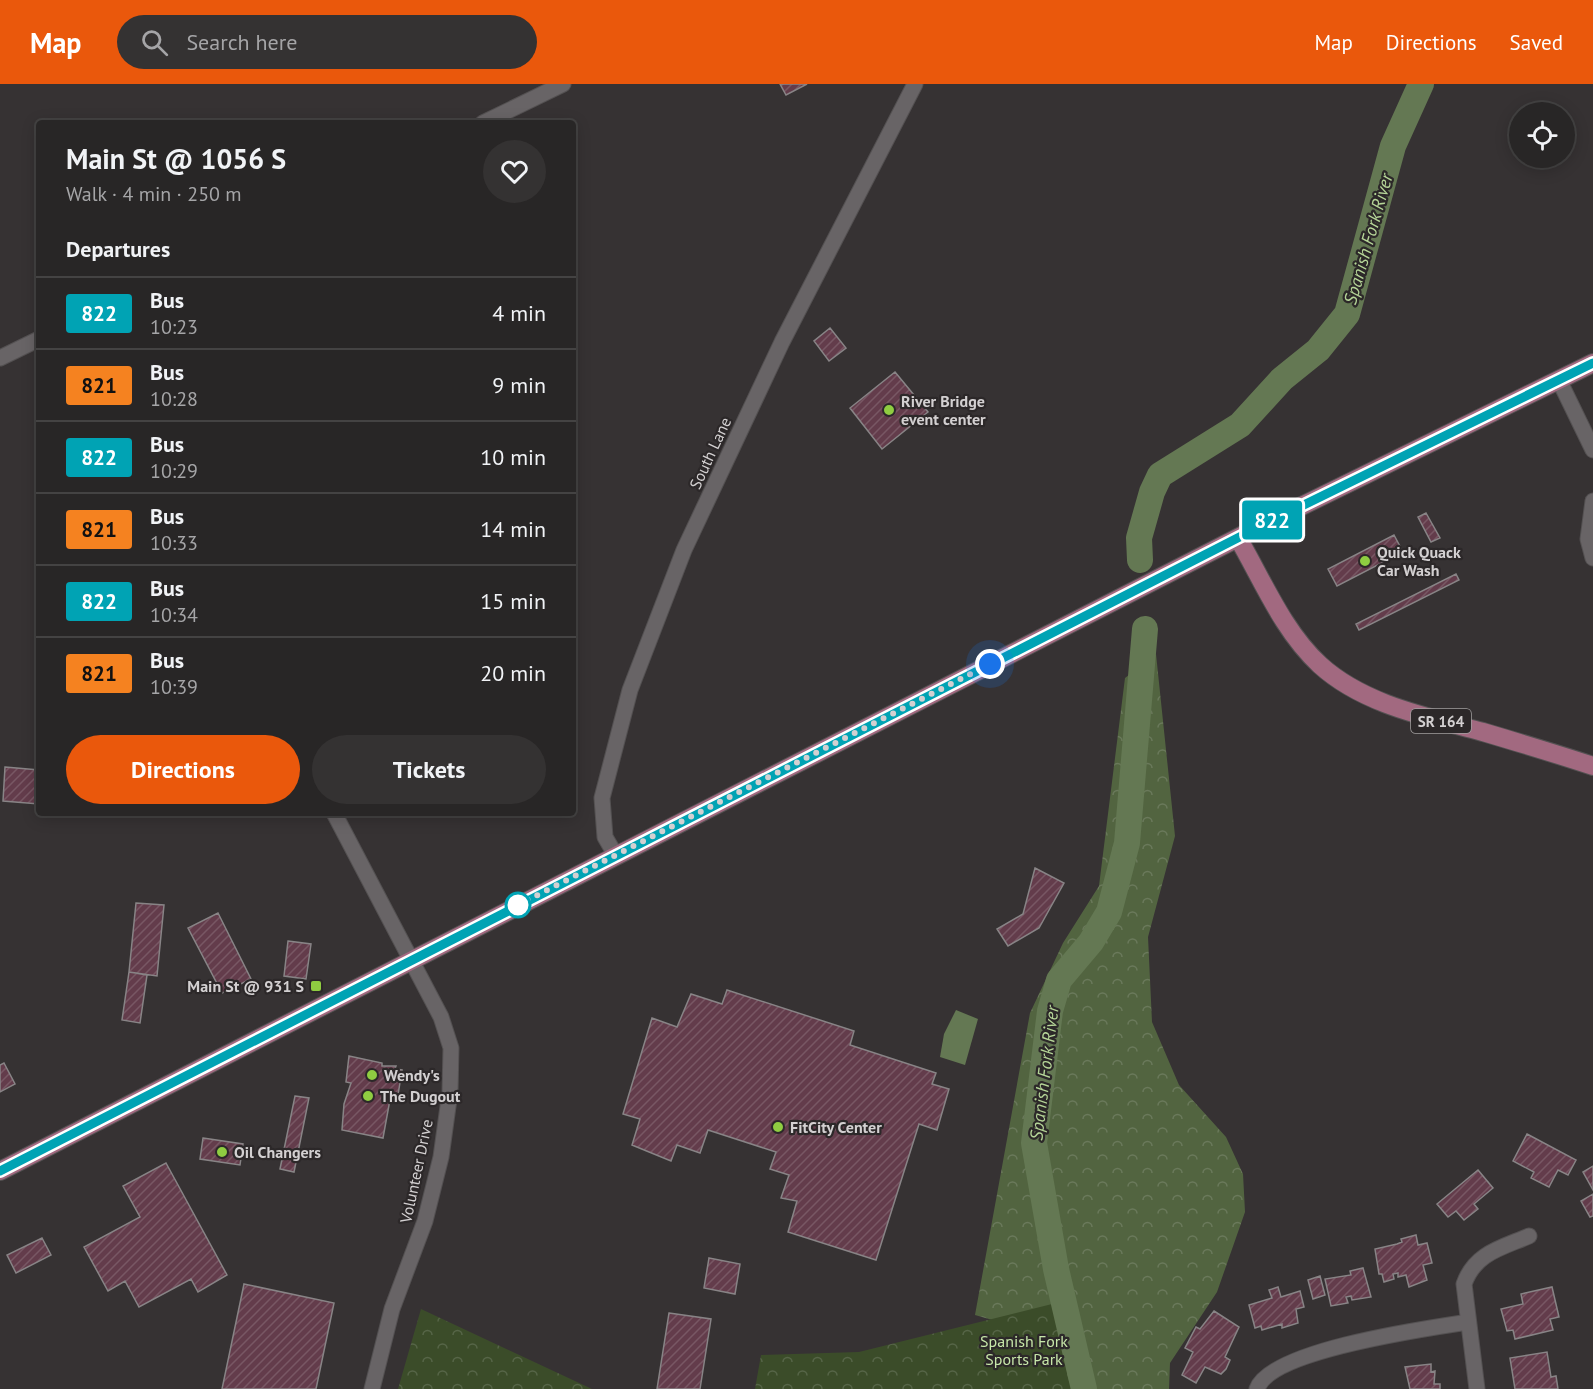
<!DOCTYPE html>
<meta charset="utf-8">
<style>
body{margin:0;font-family:"PT Sans",sans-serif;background:#343232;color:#f1f3f6;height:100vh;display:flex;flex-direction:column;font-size:22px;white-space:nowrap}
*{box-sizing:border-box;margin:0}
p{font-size:20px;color:#a5a5a7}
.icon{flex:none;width:33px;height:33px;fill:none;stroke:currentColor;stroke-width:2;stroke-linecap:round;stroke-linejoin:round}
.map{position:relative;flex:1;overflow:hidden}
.drawer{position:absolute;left:36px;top:36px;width:540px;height:696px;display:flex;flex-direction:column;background:#282626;border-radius:6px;box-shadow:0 3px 15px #0003,0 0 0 2px #444343}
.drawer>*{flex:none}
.badge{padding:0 12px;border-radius:4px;font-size:21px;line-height:39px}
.controls{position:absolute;left:1509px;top:18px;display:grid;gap:12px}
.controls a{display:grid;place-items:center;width:66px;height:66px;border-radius:50%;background:#282626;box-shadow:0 3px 15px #0003,0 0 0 2px #444343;font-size:30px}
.you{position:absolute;width:30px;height:30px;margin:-15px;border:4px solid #fff;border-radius:50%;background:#1a73e8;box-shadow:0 0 0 9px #1a73e833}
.map>.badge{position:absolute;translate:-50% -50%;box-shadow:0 0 0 3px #fff}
h2{padding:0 30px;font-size:22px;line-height:54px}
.round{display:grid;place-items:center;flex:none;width:63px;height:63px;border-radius:32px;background:#343232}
.overview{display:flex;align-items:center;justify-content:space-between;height:102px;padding:0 30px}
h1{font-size:28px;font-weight:700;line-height:45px}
.button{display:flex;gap:12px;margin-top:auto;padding:12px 30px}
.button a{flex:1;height:69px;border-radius:36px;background:#ea580c;color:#fff;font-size:24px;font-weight:700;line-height:69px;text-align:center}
.button a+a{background:#343232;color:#f1f3f6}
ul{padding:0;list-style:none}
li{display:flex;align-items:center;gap:18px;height:72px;padding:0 30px;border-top:2px solid #444343}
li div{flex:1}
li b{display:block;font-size:22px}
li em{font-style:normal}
li .badge{min-width:66px;font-weight:700;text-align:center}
header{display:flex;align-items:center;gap:36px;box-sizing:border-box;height:84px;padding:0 30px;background:#ea580c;color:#fff}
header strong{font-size:28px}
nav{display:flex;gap:33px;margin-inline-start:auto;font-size:21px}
.search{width:420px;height:54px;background:#343232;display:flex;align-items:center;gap:15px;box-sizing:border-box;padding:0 21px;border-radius:33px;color:#a5a5a7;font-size:22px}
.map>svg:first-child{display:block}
.forest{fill:url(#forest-crowns)}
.park{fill:url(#park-crowns)}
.water{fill:#647853}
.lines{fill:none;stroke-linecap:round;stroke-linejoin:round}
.river{stroke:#647853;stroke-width:26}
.building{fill:url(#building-hatch);stroke:#888486;stroke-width:1.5}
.minor-casing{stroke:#545152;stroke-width:17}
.major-casing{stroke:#545152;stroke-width:20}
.minor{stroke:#686466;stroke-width:15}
.major{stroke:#a26980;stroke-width:18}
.line-casing{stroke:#fff;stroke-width:14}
.line{stroke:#00a3b4;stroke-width:9}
.walk{stroke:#d3d0d1;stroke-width:6;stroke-dasharray:0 10.8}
.poi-dot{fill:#8fcd41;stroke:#2c2829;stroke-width:2}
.stop-dot{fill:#fff;stroke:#00a3b4;stroke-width:3}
.labels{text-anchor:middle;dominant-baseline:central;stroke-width:4.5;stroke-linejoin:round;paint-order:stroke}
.shield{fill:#2c2829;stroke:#a19e9f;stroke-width:1.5}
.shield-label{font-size:15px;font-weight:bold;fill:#d3d0d1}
.poi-label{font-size:16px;font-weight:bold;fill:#d3d0d1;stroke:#2c2829;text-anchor:start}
.street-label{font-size:16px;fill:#d3d0d1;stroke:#2c2829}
.park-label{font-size:16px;fill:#c7e7a9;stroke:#2c2829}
.water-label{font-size:18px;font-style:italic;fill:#b6d698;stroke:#2c2829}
</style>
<header>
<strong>Map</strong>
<div class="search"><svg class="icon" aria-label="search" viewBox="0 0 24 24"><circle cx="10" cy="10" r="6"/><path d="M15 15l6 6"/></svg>Search here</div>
<nav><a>Map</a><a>Directions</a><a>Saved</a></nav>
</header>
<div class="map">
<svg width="1593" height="1305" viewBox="0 0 1593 1305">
<defs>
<pattern id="forest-crowns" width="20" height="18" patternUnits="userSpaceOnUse" patternTransform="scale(1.5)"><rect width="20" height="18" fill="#526440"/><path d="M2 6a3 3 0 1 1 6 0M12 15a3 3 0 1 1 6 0" fill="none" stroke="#6a795b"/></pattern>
<pattern id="park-crowns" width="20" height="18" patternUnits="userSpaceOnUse" patternTransform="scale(1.5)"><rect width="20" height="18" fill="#3b4c29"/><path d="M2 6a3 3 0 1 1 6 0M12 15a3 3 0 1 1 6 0" fill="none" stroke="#566547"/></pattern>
<pattern id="building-hatch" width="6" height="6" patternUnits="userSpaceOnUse" patternTransform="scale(1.5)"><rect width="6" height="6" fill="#633c4b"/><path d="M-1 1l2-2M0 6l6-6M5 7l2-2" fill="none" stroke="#785764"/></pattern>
</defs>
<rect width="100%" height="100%" fill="#363233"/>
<path class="forest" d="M1156 570 1175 752 1148 853 1152 938 1179 1001 1226 1053 1243 1090 1245 1128 1217 1208 1170 1279 1169 1305H1011L996 1237 975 1231 1030 929 1063 859 1099 802 1125 594Z"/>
<path class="park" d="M1056 1219 1068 1294 1072 1305H755L761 1271 859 1268Z
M421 1225 592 1305H398Z"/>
<path class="water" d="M956 926 978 935 965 981 940 973 944 950Z"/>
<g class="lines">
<path class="river" d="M1140 476 1139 454 1152 408 1160 391 1240 341 1282 295 1318 266 1347 230 1393 62 1421 0
M1084 1305 1056 1185 1034 1059 1050 927 1059 896 1091 858 1109 828 1127 759 1145 545"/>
</g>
<path class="building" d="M780 0H807L786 11Z
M830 244 846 264 829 277 814 257Z
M895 288 928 328 882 365 850 324Z
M1426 429 1440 454 1431 458 1418 433Z
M1394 451 1403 468 1337 502 1328 485Z
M1456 490 1459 496 1359 546 1356 540Z
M5 683 39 686V720L3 717Z
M1035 784 1064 799 1039 844 1008 862 997 845 1023 830Z
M136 819 164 821 157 892 129 888Z
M218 829 251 895 222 909 188 844Z
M288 857 311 860 306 895 284 892Z
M129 888 147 891 140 939 122 936Z
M727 906 854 947 850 961 936 989 932 1000 949 1005 937 1046 919 1040 876 1176 788 1148 797 1117 781 1114 789 1091 770 1085 776 1068 708 1046 700 1069 677 1061 671 1077 632 1061 640 1035 623 1030 652 934 677 943 691 910 722 920Z
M349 972 382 979V982H396L395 985 402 986 398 1011 391 1010 383 1054 342 1046 344 1020 351 999 346 998Z
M4 979 15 1000 0 1008V981Z
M295 1012 309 1014 294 1088 280 1085Z
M1527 1050 1576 1076 1568 1091 1558 1086 1549 1103 1531 1094 1534 1088 1513 1077Z
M203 1054 243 1060 240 1081 200 1075Z
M166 1079 227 1191 198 1208 191 1195 139 1223 125 1197 108 1207 84 1163 140 1133 123 1102Z
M1593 1082V1106L1583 1088Z
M1478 1086 1493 1104 1474 1120 1478 1125 1464 1136 1456 1127 1448 1133 1437 1120Z
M1593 1110V1132L1590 1133 1581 1117Z
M1416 1151 1418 1161 1427 1159 1432 1179 1423 1181 1427 1196 1409 1203 1406 1191 1398 1193V1189L1393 1190 1394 1195 1384 1198 1382 1190H1379L1375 1165 1397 1160 1402 1158 1401 1155Z
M42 1154 51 1171 16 1189 7 1171Z
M709 1174 740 1180 735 1210 704 1204Z
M1363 1184 1371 1213 1352 1216 1351 1212 1346 1213 1348 1219 1331 1222 1325 1195 1351 1191 1350 1187Z
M1320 1192 1325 1211 1313 1215 1308 1196Z
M244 1200 334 1219 316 1305H222Z
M1278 1203 1281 1213 1300 1207 1304 1223 1296 1225 1298 1239 1282 1244V1240L1262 1246 1261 1242 1255 1244 1249 1221 1272 1214 1269 1206Z
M1552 1203 1559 1233 1550 1235 1553 1246 1515 1255 1513 1246 1507 1247 1501 1225 1523 1220 1521 1210Z
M1214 1227 1239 1243 1225 1273 1230 1276 1226 1285 1221 1290 1205 1283 1196 1299 1182 1291 1193 1268 1185 1264 1196 1243 1200 1245Z
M669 1229 711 1235 700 1305H657Z
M1547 1268 1551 1293 1556 1292 1558 1305H1515L1510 1274Z
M1431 1280V1288L1435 1287 1434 1300H1440V1305H1410L1405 1283Z"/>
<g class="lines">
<defs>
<path id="minor" d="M483 39 563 0
M0 274 39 255
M1559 296 1593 366
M1593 417 1588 455 1593 474
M334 729 441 933 451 964 450 1008 441 1073 425 1137 392 1225 372 1305
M616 772 605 753 602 714 630 606 684 466 782 258 915 0
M1257 1305C1270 1266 1429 1244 1468 1238
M1477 1305 1464 1200C1475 1169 1501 1164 1529 1152"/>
<path id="major" d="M1238 454C1263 497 1283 547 1320 581 1364 621 1428 633 1483 648 1520 659 1557 670 1593 682
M0 1087 1263 441 1593 279"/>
</defs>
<use href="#minor" class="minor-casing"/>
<use href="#major" class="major-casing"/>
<use href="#minor" class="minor"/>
<use href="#major" class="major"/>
</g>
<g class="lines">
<defs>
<path id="line" d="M0 1087 1263 441 1593 279"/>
</defs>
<use href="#line" class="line-casing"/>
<use href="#line" class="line"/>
<path class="walk" d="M518 821 990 580"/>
</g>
<g class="poi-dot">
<circle cx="889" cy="326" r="6"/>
<circle cx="1365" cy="477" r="6"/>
<rect x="310" y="896" width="12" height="12" rx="3"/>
<circle cx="372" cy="991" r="6"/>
<circle cx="368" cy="1012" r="6"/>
<circle cx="778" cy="1043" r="6"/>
<circle cx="222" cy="1068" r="6"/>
</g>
<circle class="stop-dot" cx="518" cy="821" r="12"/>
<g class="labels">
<rect class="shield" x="1411" y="625" width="60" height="24" rx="4.5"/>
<g class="shield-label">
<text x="1441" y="637">SR 164</text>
</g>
<g class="poi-label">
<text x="901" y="317">River Bridge<tspan x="901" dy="18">event center</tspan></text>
<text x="1377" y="468">Quick Quack<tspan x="1377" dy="18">Car Wash</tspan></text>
<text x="304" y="902" text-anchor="end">Main St @ 931 S</text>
<text x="384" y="991">Wendy's</text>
<text x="380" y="1012">The Dugout</text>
<text x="790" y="1043">FitCity Center</text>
<text x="234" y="1068">Oil Changers</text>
</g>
<g class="street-label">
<text transform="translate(710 369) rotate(-65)">South Lane</text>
<text transform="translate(416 1087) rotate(-78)">Volunteer Drive</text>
</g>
<g class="park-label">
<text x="1024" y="1257">Spanish Fork<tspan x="1024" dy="18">Sports Park</tspan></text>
</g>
<g class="water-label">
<text transform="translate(1368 155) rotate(-74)">Spanish Fork River</text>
<text transform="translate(1044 989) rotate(-83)">Spanish Fork River</text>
</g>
</g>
</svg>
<div class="controls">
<a><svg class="icon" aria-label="locate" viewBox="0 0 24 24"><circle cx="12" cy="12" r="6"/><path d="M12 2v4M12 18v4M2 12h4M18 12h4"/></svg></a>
</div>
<div class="you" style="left:990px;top:580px"></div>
<b class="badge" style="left:1272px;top:436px;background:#00a3b4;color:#fff">822</b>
<section class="drawer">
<div class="overview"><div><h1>Main St @ 1056 S</h1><p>Walk · 4 min · 250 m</p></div><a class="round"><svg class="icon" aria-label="heart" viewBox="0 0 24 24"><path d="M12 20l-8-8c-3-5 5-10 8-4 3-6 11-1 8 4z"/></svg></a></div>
<h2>Departures</h2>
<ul>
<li><span class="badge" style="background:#00a3b4;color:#fff">822</span><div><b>Bus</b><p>10:23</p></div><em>4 min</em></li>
<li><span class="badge" style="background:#f58220;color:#111">821</span><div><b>Bus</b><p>10:28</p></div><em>9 min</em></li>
<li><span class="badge" style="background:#00a3b4;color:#fff">822</span><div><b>Bus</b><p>10:29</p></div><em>10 min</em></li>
<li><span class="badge" style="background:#f58220;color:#111">821</span><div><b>Bus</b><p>10:33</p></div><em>14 min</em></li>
<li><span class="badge" style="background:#00a3b4;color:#fff">822</span><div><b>Bus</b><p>10:34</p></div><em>15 min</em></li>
<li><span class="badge" style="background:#f58220;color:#111">821</span><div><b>Bus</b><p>10:39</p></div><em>20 min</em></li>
</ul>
<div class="button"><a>Directions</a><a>Tickets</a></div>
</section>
</div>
